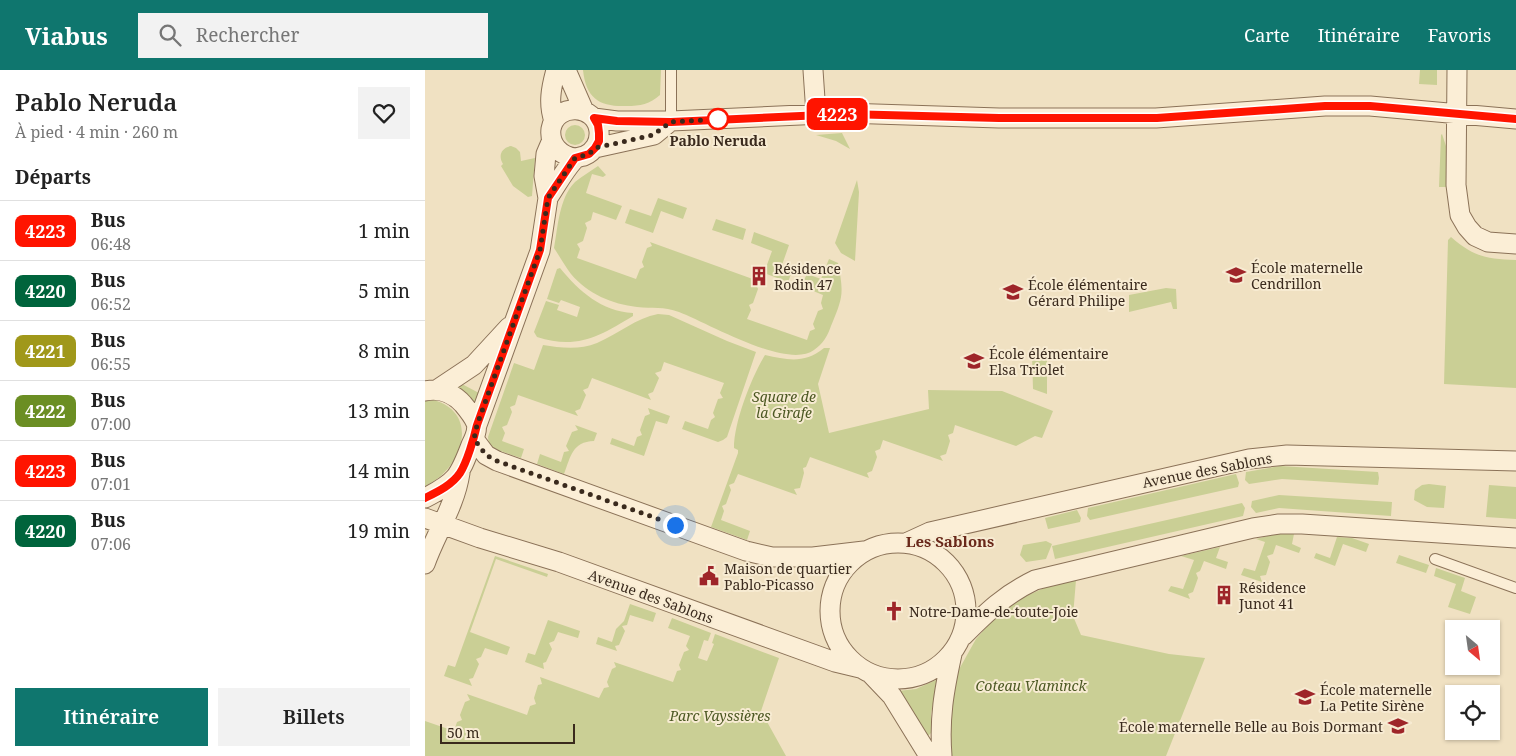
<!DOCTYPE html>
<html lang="fr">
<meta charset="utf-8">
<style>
body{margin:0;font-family:"Noto Serif",serif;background:#f2f2f2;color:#222;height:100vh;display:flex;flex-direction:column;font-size:19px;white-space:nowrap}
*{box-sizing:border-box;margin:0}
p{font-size:16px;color:#767676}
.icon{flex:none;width:28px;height:28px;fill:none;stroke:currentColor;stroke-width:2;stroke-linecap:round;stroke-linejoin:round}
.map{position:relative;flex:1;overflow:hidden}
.drawer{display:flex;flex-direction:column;background:#fff;width:425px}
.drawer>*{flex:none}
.badge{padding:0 10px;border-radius:8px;font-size:18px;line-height:32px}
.needle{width:32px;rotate:151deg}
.tools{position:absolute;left:1020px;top:550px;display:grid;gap:10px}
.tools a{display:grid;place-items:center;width:55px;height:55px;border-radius:0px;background:#fff;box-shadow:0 1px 4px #0004;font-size:25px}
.scale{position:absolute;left:15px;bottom:12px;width:135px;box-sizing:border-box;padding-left:5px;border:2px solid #3a2a1d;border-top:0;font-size:14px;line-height:18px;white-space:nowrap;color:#3a2a1d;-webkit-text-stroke:4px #f7ebd2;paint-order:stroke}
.you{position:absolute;width:25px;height:25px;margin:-12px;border:4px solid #fff;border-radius:50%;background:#1a73e8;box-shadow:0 0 0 8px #1a73e833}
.map>.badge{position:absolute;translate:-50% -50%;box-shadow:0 0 0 2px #fff}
h2{padding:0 15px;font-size:19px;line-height:45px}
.round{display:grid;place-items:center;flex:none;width:52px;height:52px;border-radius:0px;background:#f2f2f2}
.summary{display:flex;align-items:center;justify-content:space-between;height:85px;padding:0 15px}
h1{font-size:24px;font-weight:600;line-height:38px}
.cta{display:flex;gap:10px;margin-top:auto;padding:10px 15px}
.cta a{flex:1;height:58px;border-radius:0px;background:#0f766e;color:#fff;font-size:20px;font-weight:600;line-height:58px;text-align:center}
.cta a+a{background:#f2f2f2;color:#222}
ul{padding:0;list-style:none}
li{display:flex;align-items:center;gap:15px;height:60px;padding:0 15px;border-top:1px solid #e0e0e0}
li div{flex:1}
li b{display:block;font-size:19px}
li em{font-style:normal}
li .badge{min-width:55px;font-weight:700;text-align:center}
header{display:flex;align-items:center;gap:30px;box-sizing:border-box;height:70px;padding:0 25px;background:#0f766e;color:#fff}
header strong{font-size:24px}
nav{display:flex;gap:28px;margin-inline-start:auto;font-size:18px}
.search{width:350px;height:45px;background:#f2f2f2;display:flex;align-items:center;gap:12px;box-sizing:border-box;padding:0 18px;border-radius:0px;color:#767676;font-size:19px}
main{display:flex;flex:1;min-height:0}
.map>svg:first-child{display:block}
.green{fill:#cacf95}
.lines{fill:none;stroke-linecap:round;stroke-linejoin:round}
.lane-casing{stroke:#8b7258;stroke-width:12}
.street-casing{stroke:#8b7258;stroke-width:21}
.lane{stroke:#fbeed6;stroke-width:10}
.street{stroke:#fbeed6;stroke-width:19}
.line-casing{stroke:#fff;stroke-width:11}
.line{stroke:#ff1400;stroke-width:8}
.walk{stroke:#3a2a1d;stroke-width:5;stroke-dasharray:0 9}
.stop-dot{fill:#fff;stroke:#ff1400;stroke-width:2.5}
.labels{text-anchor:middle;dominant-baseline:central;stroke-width:4;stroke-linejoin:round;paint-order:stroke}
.stop-label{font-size:14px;font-weight:bold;fill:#3a2a1d;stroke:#f7ebd2}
.poi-label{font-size:14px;fill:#3a2a1d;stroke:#f7ebd2;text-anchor:start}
.park-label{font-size:14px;font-style:italic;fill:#4c5823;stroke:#f7ebd2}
.street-label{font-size:14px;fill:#3a2a1d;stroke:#f7ebd2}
.neighbourhood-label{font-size:15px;font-weight:bold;fill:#69281a;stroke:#f7ebd2}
</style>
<header>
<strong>Viabus</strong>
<div class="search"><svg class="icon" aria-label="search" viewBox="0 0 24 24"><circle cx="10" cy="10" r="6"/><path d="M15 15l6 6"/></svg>Rechercher</div>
<nav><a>Carte</a><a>Itinéraire</a><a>Favoris</a></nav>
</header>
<main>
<section class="drawer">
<div class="summary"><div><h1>Pablo Neruda</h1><p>À pied · 4 min · 260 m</p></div><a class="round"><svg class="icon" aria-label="heart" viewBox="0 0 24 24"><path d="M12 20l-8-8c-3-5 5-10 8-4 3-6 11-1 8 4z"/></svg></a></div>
<h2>Départs</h2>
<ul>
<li><span class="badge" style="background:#ff1400;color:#fff">4223</span><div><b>Bus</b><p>06:48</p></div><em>1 min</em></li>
<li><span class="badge" style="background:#00643c;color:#fff">4220</span><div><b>Bus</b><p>06:52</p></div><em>5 min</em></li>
<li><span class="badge" style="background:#a0981a;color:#fff">4221</span><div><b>Bus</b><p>06:55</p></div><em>8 min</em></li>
<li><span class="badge" style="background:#6b8e23;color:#fff">4222</span><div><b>Bus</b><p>07:00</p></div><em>13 min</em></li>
<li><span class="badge" style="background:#ff1400;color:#fff">4223</span><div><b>Bus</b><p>07:01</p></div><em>14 min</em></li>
<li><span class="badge" style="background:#00643c;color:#fff">4220</span><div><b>Bus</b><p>07:06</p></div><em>19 min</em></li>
</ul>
<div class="cta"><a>Itinéraire</a><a>Billets</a></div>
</section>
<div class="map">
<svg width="1091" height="686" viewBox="0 0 1091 686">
<rect width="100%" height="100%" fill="#f0e1c2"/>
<path class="green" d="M158 0H236L235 25C225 34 215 36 202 36 175 37 161 29 158 0Z
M995 0H1012V15L994 14Z
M140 65a10 10 0 1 1 20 0a10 10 0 1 1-20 0Z
M417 63 425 79 411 71 391 65Z
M1017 64 1022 79 1021 117H1014L1016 65Z
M86 76 91 78 95 82 96 91 110 88 107 126 103 127 88 116 76 96 78 94C73 86 76 78 86 76Z
M173 96 181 105 178 107 167 104 161 123 197 136 191 150 168 142 166 150 160 153 162 158 158 171 152 174 155 179 152 188 211 209 215 199 219 197 217 192 222 178 227 176 225 172 336 212 331 214 333 219 328 233 324 235 326 240 322 249 382 270 385 261 390 259 388 254 393 241 398 239 396 233 398 225 376 216 382 204 396 209 404 189 413 193C419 224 418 227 406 256 403 265 398 274 389 280 362 300 283 253 254 242 238 236 228 239 212 237 187 234 163 224 146 204 140 196 135 187 129 178 133 157 134 128 150 112 157 106 166 101 173 96Z
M432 110 434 122 430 191 416 183 410 173Z
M233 128 262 138 258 149 236 141 228 163 200 153 205 139 226 146Z
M291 149 321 159 318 170 287 160Z
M329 162 364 175 357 195 368 199 363 212 339 203 347 181 326 173Z
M1026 167C1049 187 1062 189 1091 190V318L1019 314 1023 170Z
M135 198C155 222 176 241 208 243V246C175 266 152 280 112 267L109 262 121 231 134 235 132 240 152 247 155 237 136 230 134 233 122 229 132 199Z
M741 218 751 219 752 239H748L746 232 704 242V225Z
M233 244 244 245 302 271 331 282 302 367 298 370 293 372 257 359 260 351 283 359 286 350 290 347 288 343 293 329 298 328 295 323 299 313 239 292 236 301 230 303 234 308 228 322 223 324 226 330 167 308 163 318 158 320 161 325 155 339 150 341 153 346 93 325 90 335 85 337 87 342 82 355 77 357 80 363 77 371 99 379 96 388 72 380 64 375 63 367 89 293 109 300 118 275C136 278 155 280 172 273 193 264 211 248 233 244Z
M399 278H405L393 314 404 363 504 339 503 320 577 321 628 341 617 368 610 366 591 376 530 355 528 363 523 365 525 371 521 384 515 386 518 391 458 370 455 379 450 381 452 387 447 401 442 403 444 408 385 387 381 397 378 398 379 403 375 418 369 419 372 425 313 404 309 413 304 415 306 420 301 434 297 436 299 441 296 450 325 461 322 470 286 457 313 383V380L309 378C309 352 326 308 340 285 363 290 379 294 399 278Z
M607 285H622V324L608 319Z
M35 313 54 323 50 336 28 317Z
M9 330C57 344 36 401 0 416V331Z
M223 338 245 346 242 354 231 351 219 386 185 374 187 368 209 376 212 367 217 365 215 360 220 346 225 344Z
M150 355 172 363 169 371C147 372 146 386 139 404L112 394 115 384 136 392 139 382 144 381 141 376 147 362 153 360Z
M855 396 953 402 954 408 953 415 857 409 824 414 820 410 821 402Z
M811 404 814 413 813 417 665 450 662 446 663 438Z
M1004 414 1021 416 1019 438 1002 437 989 430 990 420 997 415Z
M1064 415 1091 417V449L1061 447Z
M854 425 967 432 966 446 854 438 831 443 826 437 827 431Z
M817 433 820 438 818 446 630 489 627 476Z
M652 440 656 448 655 452 623 459 620 448Z
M850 464H869L867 474 876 478 874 483 851 475 848 484 842 486 845 492 841 505 835 506 837 512 816 505 819 498 830 501 840 472 831 469Z
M912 467 927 468 944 474 941 482 918 474 910 496 889 488 891 483 905 488Z
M621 471 627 474 621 489 601 492 595 485 598 475Z
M795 477 791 488 803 492 801 499 779 491 775 501 771 503 773 508 768 522 763 524 765 529 743 521 746 516 758 519 769 490 756 486Z
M974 485 1004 495 1001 503 971 493Z
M70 486 123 504 122 507 71 489 45 562 85 577 82 585 60 578 56 587 51 589 54 594 48 608 44 609 47 616 19 606 23 595 30 597Z
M1011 498 1040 508 1036 521 1051 527 1045 544 1023 537 1031 514 1009 506Z
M648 510H651L648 546 656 565 744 584 780 588 741 686H526L522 659 532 603 551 569 568 550 595 529 619 518Z
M205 534 231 543 228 552 205 545 202 555 197 556 200 561 194 575 190 576 192 581 171 574 173 567 187 572 191 559 199 551Z
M247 548 286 563 283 571 279 570 273 588 282 591 289 574 287 573 290 564 354 588 336 641 361 686H0V651L29 661 32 652 37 650 35 645 40 632 45 630 42 624 102 645 105 636 111 634 109 628 113 615 117 614 115 607 174 628 179 618 184 617 182 612 187 599 191 597 189 592 248 612 252 601 256 600 254 595 259 582 264 580 261 576 265 566 243 558Z
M123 550 155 561 153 568 133 562 129 571 124 573 127 579 121 592 118 593 119 599 100 592 103 583 110 585Z
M513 609 506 644V663L502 667 473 621 491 619Z"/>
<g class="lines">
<defs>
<path id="lane" d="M246 51V0
M1010 489 1091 518"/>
<path id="street" d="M141 0 159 41
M388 0 391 44
M1032 0 1031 115 1035 145 1042 157 1050 166 1063 172 1091 174
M169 48 192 51H246L420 43 574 48H731L900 36H945L1091 49
M129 51C123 34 126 18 131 0
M170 78 229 65 246 51
M123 128C131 116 139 101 149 90 152 87 155 87 159 86 169 82 175 72 174 61 171 34 131 32 126 59 124 75 136 86 150 88
M13 319 49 295 84 257
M0 321C15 318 27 322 38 334 43 340 48 346 51 353 53 359 49 369 46 375 34 407 31 412 0 428
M52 355 115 181 123 128 119 106 121 84 127 70
M49 369 61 385 72 391 321 481 347 487H388L439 481
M0 448 55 468 134 492 410 592 435 598
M405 541a68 68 0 1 1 136 0a68 68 0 1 1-136 0Z
M481 473 505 462 824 389 862 385 1091 391
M0 494C11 463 30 436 35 403
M538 566C562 542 579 525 610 510L828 458 854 454H877L1091 468
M447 605 467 626 504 686
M517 686C514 648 519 621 527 584"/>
</defs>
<use href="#lane" class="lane-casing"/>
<use href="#street" class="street-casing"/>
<use href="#lane" class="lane"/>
<use href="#street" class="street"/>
</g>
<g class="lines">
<defs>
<path id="line" d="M0 428C12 422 27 415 35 403 42 392 49 368 52 355L115 180 123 128 150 88 164 84 170 78 174 71V63L173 55 169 48 192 51 246 52 420 44 574 48H732L900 36H945L1091 49"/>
</defs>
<use href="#line" class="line-casing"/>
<use href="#line" class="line"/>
<path class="walk" d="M250 455 72 391 61 385 49 369 52 355 115 180 123 128 150 88 164 84 170 78 228 65 246 52 300 49H293"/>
</g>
<defs>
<symbol id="school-bare" viewBox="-9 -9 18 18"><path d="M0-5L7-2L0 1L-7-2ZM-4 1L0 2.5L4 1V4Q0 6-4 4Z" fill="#9e2529" stroke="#f7ebd2" stroke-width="2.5" paint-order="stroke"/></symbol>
<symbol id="building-bare" viewBox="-9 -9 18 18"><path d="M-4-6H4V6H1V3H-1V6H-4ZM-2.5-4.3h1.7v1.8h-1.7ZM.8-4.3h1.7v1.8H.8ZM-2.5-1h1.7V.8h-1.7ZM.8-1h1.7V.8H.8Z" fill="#9e2529" stroke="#f7ebd2" stroke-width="2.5" paint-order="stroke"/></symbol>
<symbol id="civic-bare" viewBox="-9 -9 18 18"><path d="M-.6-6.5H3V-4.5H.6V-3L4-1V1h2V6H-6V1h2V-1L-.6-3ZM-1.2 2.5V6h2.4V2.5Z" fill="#9e2529" stroke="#f7ebd2" stroke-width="2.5" paint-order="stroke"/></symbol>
<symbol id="church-bare" viewBox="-9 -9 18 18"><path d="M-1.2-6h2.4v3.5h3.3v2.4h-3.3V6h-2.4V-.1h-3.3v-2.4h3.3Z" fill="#9e2529" stroke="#f7ebd2" stroke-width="2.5" paint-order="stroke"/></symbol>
</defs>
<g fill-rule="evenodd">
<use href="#school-bare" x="797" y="191" width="28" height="28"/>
<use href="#building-bare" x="320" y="192" width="28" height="28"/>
<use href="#school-bare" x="574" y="208" width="28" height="28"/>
<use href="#school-bare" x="535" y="277" width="28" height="28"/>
<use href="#civic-bare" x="270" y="492" width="28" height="28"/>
<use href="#building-bare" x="785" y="511" width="28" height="28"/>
<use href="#church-bare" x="455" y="527" width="28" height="28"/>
<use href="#school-bare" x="866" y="613" width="28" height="28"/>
<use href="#school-bare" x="959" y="642" width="28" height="28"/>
</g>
<circle class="stop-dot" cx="293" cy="49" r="10"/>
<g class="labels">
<g class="stop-label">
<text x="293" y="70">Pablo Neruda</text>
</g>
<g class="poi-label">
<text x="826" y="197">École maternelle<tspan x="826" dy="16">Cendrillon</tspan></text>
<text x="349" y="198">Résidence<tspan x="349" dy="16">Rodin 47</tspan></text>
<text x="603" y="214">École élémentaire<tspan x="603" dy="16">Gérard Philipe</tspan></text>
<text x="564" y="283">École élémentaire<tspan x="564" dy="16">Elsa Triolet</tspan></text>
<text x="299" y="498">Maison de quartier<tspan x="299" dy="16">Pablo-Picasso</tspan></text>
<text x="814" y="517">Résidence<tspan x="814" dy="16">Junot 41</tspan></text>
<text x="484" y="541">Notre-Dame-de-toute-Joie</text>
<text x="895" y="619">École maternelle<tspan x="895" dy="16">La Petite Sirène</tspan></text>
<text x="958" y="656" text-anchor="end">École maternelle Belle au Bois Dormant</text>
</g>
<g class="park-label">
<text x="359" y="326">Square de<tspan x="359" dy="16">la Girafe</tspan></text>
<text x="606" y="615">Coteau Vlaminck</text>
<text x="295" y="645">Parc Vayssières</text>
</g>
<g class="street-label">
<text transform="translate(782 400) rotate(-11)">Avenue des Sablons</text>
<text transform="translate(226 526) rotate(20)">Avenue des Sablons</text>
</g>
<g class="neighbourhood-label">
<text x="525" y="471">Les Sablons</text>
</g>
</g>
</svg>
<div class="tools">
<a><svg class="needle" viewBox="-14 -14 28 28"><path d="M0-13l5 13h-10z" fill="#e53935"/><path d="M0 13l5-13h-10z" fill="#767676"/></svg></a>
<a><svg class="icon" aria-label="locate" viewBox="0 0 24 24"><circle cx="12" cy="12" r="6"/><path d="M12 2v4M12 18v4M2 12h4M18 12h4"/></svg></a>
</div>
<div class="scale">50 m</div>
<div class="you" style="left:250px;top:455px"></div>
<b class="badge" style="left:412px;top:44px;background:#ff1400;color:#fff">4223</b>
</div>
</main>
